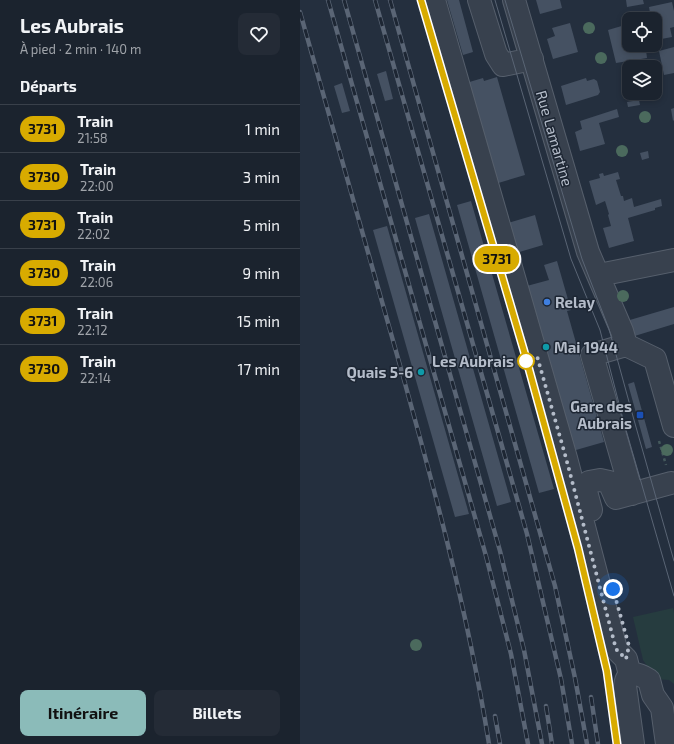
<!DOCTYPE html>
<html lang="fr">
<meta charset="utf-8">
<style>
body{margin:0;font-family:"Exo 2",sans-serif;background:#242b36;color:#f1f3f6;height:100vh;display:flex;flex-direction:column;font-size:15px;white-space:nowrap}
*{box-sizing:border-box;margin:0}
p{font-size:13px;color:#a0a4aa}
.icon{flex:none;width:22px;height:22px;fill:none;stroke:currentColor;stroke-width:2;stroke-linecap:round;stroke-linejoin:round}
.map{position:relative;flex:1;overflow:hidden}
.sheet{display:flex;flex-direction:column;background:#1b232e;width:300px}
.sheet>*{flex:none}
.badge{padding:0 8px;border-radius:13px;font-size:14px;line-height:26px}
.controls{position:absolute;left:322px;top:12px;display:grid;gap:8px}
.controls a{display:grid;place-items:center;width:40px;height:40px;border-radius:8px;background:#1b232e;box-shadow:0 2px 6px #0003,0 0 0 1px #39404a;font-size:20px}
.you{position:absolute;width:20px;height:20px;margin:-10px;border:3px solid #fff;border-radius:50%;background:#1a73e8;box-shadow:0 0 0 6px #1a73e833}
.map>.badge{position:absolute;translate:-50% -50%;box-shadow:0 0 0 2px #fff}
h2{padding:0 20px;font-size:15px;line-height:36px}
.round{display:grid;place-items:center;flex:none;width:42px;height:42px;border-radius:8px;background:#242b36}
.summary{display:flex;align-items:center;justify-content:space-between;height:68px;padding:0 20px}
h1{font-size:19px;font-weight:700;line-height:30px}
.action{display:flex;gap:8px;margin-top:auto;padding:8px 20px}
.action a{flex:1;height:46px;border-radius:8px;background:#8bbbb9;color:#111;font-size:16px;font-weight:700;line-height:46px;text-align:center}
.action a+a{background:#242b36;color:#f1f3f6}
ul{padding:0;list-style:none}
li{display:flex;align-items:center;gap:12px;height:48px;padding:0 20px;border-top:1px solid #39404a}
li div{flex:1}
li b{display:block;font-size:15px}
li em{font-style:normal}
li .badge{min-width:44px;font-weight:700;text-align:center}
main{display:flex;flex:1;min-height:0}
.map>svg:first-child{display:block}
.green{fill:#263c3f}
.building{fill:#455162}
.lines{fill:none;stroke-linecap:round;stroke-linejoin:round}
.minor-casing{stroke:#565f6c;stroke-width:24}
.path{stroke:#44595c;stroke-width:2.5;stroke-dasharray:3 3;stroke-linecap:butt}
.minor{stroke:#38414e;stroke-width:22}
.tram{stroke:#5a6575;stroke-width:1}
.rail-casing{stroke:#5a6575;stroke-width:4.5}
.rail{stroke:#1d2633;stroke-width:3;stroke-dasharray:9;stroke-linecap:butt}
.tree{fill:#4b6a5d}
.line-casing{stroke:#fff;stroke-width:9}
.line{stroke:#d8ab00;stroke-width:6}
.walk{stroke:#b4bcc9;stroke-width:4;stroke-dasharray:0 7.2}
.shop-dot{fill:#3f7fe0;stroke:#1d2633;stroke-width:1.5}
.culture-dot{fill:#0f9aa8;stroke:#1d2633;stroke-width:1.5}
.stop-dot{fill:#fff;stroke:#d8ab00;stroke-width:2}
.transit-dot{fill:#1a4fb4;stroke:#1d2633;stroke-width:1.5}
.labels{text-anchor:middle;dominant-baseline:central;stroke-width:3;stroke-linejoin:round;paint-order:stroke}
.street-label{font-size:15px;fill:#b4bcc9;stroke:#1d2633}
.poi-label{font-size:15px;font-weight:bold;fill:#b4bcc9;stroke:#1d2633;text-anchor:start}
.stop-label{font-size:15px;font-weight:bold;fill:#b4bcc9;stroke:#1d2633;text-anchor:end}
</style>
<main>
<section class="sheet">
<div class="summary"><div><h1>Les Aubrais</h1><p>À pied · 2 min · 140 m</p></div><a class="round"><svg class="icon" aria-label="heart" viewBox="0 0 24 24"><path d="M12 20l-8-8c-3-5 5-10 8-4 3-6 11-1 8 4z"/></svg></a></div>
<h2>Départs</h2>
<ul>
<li><span class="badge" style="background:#d8ab00;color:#111">3731</span><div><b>Train</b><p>21:58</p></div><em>1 min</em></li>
<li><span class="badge" style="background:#d8ab00;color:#111">3730</span><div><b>Train</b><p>22:00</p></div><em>3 min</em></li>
<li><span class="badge" style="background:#d8ab00;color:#111">3731</span><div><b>Train</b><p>22:02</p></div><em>5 min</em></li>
<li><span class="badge" style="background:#d8ab00;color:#111">3730</span><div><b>Train</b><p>22:06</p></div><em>9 min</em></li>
<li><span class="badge" style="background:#d8ab00;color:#111">3731</span><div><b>Train</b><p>22:12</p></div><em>15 min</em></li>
<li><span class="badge" style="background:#d8ab00;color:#111">3730</span><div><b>Train</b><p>22:14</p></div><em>17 min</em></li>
</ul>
<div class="action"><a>Itinéraire</a><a>Billets</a></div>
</section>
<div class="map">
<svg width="374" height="744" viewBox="0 0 374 744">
<rect width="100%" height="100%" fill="#242f3e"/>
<path class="green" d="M373 608 374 613V684L369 680 356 679 343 660 333 617Z"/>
<path class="building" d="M147 0H159L173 52 163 55Z
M236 0H260L262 8 240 14Z
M326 0H343L344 4 327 7Z
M372 2 374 11V27L370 28 372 37 356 40 355 19H351L349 7Z
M270 23 278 52 253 59 247 39 255 36 252 28Z
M325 25 329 45H330L332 52 346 50 347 58 316 63 308 30Z
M374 47V73L364 75 359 51Z
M86 71 93 99 85 101 77 74Z
M197 77 225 175 195 184 166 83 183 78 184 81Z
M286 78 287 81 294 79 297 81 300 92 298 95 266 105 261 86Z
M42 83 50 111 42 113 34 86Z
M339 100 340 105 328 107 327 102Z
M374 108V120L373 121 371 109Z
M317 109 319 117 299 123 305 144 280 151 275 132 282 129 280 121Z
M348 151 349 158 342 160 340 153Z
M318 172 320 179 316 180 321 196H323L324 201 332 198 334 207 361 199 362 206 355 208V210L328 218 334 241 309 248 303 228 311 226 308 215 309 214 305 201 296 205 289 181 300 178 299 174 303 173 304 176Z
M171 201 254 489 239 493 157 205Z
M129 214 211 502 197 506 115 218Z
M235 215 243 245 216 253 208 223Z
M87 226 169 514 155 517 73 230Z
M257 261 271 310 267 311 304 442 269 452 223 287 249 280 244 265Z
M374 307V324L328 338 323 322Z
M334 382 352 447 346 449 328 384Z"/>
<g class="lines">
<defs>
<path id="minor" d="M134 0 266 458 316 649 326 659 330 675
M179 0 196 54 203 65 232 59
M214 0 288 252 322 331 326 345
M299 275 374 260
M326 345 292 355 332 494
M326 345 355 359 374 426
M291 510 285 488 289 482 300 480 309 482 316 498 371 483
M333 744 325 686C327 669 338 673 349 680L353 695 362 708 367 744"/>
</defs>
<use href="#minor" class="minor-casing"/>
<path class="path" d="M359 441 366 465"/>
<use href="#minor" class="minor"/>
<path class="tram" d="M195 0 271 259 300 330 324 423 374 596
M205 0 282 259 309 329 334 420 374 561"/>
<defs>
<path id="rail" d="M28 0 186 556 211 654 228 744
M44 0 200 551 224 650 242 744
M75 0 227 534 261 679 272 744
M90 0 255 586 275 678 287 744
M121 0 224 351 278 548 307 671 317 744
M0 12C31 120 61 229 92 337 130 472 167 606 189 744
M291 697 298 744
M246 706 252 744
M195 716 200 744"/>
</defs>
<use href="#rail" class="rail-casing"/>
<use href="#rail" class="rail"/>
</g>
<g class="tree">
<circle cx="289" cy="28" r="6"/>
<circle cx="301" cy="58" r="6"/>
<circle cx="345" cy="117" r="6"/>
<circle cx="322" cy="151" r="6"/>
<circle cx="323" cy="296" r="6"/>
<circle cx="367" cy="450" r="6"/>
<circle cx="116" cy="645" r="6"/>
</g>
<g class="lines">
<defs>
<path id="line" d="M121 0 224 351 278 548 307 671 317 744"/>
</defs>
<use href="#line" class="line-casing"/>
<use href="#line" class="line"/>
<path class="walk" d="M226 361 237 356 266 458 316 649 326 659 329 646 313 589"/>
</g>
<circle class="shop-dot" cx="247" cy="302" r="4"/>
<g class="culture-dot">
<circle cx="246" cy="347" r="4"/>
<circle cx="121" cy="372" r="4"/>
</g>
<circle class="stop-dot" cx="226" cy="361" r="8"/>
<rect class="transit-dot" x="336" y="411" width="8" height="8" rx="2"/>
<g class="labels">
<g class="street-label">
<text transform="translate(255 138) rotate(74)">Rue Lamartine</text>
</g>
<g class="poi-label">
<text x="255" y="302">Relay</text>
<text x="254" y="347">Mai 1944</text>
<text x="113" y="372" text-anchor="end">Quais 5-6</text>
<text x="332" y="406" text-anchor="end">Gare des<tspan x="332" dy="17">Aubrais</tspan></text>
</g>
<g class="stop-label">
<text x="214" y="361">Les Aubrais</text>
</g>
</g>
</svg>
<div class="controls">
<a><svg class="icon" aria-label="locate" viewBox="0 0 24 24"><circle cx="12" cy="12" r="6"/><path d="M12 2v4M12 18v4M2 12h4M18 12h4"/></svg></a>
<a><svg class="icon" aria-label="layers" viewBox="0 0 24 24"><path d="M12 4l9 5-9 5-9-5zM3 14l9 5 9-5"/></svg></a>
</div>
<div class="you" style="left:313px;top:589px"></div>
<b class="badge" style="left:197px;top:259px;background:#d8ab00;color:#111">3731</b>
</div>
</main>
